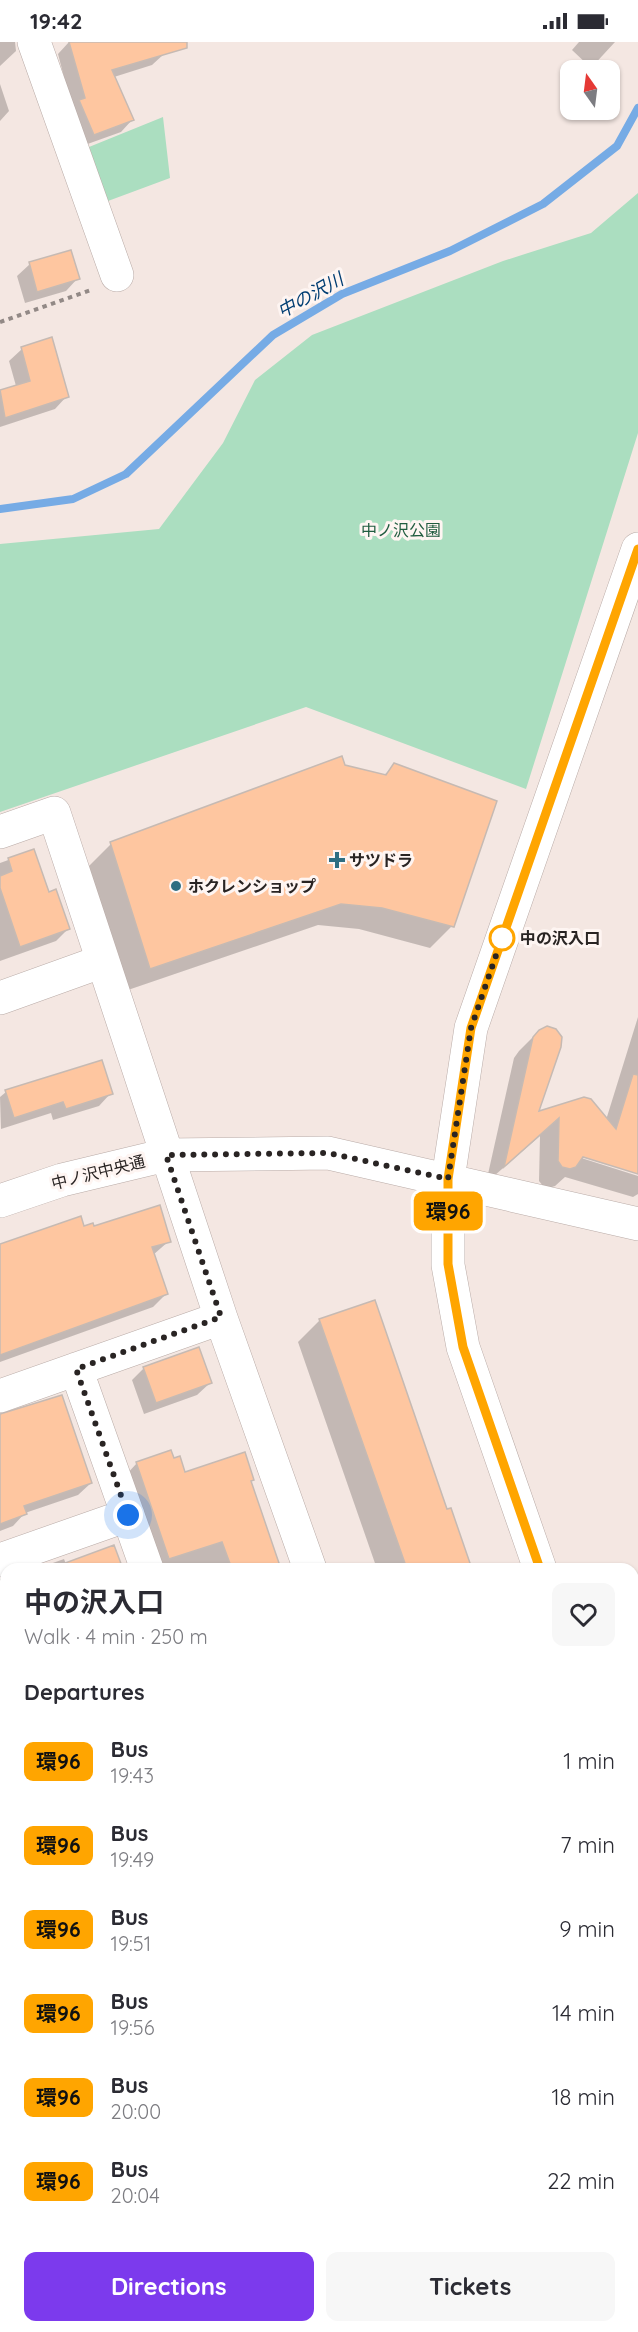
<!DOCTYPE html>
<meta charset="utf-8">
<style>
body{margin:0;font-family:Quicksand,"Noto Sans JP",sans-serif;background:#f7f7f7;color:#2b2b33;height:100vh;display:flex;flex-direction:column;font-size:22px;white-space:nowrap}
*{box-sizing:border-box;margin:0}
p{font-size:20px;color:#7c7c81}
.icon{flex:none;width:33px;height:33px;fill:none;stroke:currentColor;stroke-width:2;stroke-linecap:round;stroke-linejoin:round}
.map{position:relative;flex:1;overflow:hidden}
.side{position:absolute;left:0px;top:1521px;width:639px;height:770px;display:flex;flex-direction:column;background:#fff;border-radius:18px 18px 0 0;box-shadow:0 2px 4px #0004}
.side>*{flex:none}
.badge{padding:0 12px;border-radius:9px;font-size:21px;line-height:39px}
.needle{width:39px;rotate:346deg}
.fabs{position:absolute;left:560px;top:18px;display:grid;gap:12px}
.fabs a{display:grid;place-items:center;width:60px;height:60px;border-radius:12px;background:#fff;box-shadow:0 2px 4px #0004;font-size:30px}
.you{position:absolute;width:30px;height:30px;margin:-15px;border:4px solid #fff;border-radius:50%;background:#1a73e8;box-shadow:0 0 0 9px #1a73e833}
.map>.badge{position:absolute;translate:-50% -50%;box-shadow:0 0 0 3px #fff}
h2{padding:0 24px;font-size:22px;line-height:54px}
.round{display:grid;place-items:center;flex:none;width:63px;height:63px;border-radius:12px;background:#f7f7f7}
.head{display:flex;align-items:center;justify-content:space-between;height:102px;padding:0 24px}
h1{font-size:28px;font-weight:700;line-height:45px}
.button{display:flex;gap:12px;margin-top:auto;padding:12px 24px}
.button a{flex:1;height:69px;border-radius:12px;background:#7c3aed;color:#fff;font-size:24px;font-weight:700;line-height:69px;text-align:center}
.button a+a{background:#f7f7f7;color:#2b2b33}
ul{padding:0;list-style:none}
li{display:flex;align-items:center;gap:18px;height:84px;padding:0 24px}
li div{flex:1}
li b{display:block;font-size:22px}
li em{font-style:normal}
li .badge{min-width:66px;font-weight:700;text-align:center}
.status{display:flex;justify-content:space-between;align-items:center;height:42px;padding:0 30px;background:#fff;direction:ltr}
.status svg{height:16px;fill:currentColor}
.map>svg:first-child{display:block}
.green{fill:#abdec0}
.shadow{fill:#0003}
.lines{fill:none;stroke-linecap:round;stroke-linejoin:round}
.stream{stroke:#76abe5;stroke-width:8}
.building{fill:#fec6a0;stroke:#c6bab3;stroke-width:1.5}
.minor-casing{stroke:#b9aba7;stroke-width:34}
.path{stroke:#928986;stroke-width:4;stroke-dasharray:4.5 4.5;stroke-linecap:butt}
.minor{stroke:#fff;stroke-width:33}
.line-casing{stroke:#fff;stroke-width:14}
.line{stroke:#ffa500;stroke-width:9}
.walk{stroke:#292423;stroke-width:6;stroke-dasharray:0 10.8}
.poi-dot{fill:#2e6e82;stroke:#fef5f2;stroke-width:2}
.stop-dot{fill:#fff;stroke:#ffa500;stroke-width:3}
.labels{text-anchor:middle;dominant-baseline:central;stroke-width:6;stroke-linejoin:round;paint-order:stroke}
.park-label{font-size:16px;fill:#215d40;stroke:#fef5f2}
.poi-label{font-size:16px;font-weight:bold;fill:#292423;stroke:#fef5f2;text-anchor:start}
.stop-label{font-size:16px;font-weight:bold;fill:#292423;stroke:#fef5f2;text-anchor:start}
.street-label{font-size:16px;fill:#292423;stroke:#fef5f2}
.water-label{font-size:18px;font-style:italic;fill:#023e73;stroke:#fef5f2}
</style>
<div class="status"><b>19:42</b><svg viewBox="0 0 49 12"><path d="M0 12V9h3v3zM5 12V6h3v6zM10 12V3h3v9zM15 12V0h3v12zM26 1h20v11H26zM47 4h2v5h-2z"/></svg></div>
<div class="map">
<svg width="638" height="2290" viewBox="0 0 638 2290">
<rect width="100%" height="100%" fill="#f4e7e2"/>
<path class="green" d="M163 75 170 136 108 159 89 105Z
M638 151V391L526 747 306 665 0 770V502L159 487 223 401 255 338 312 293 503 219 591 191Z"/>
<path class="shadow" d="M0 0H15L16 9 0 24Z
M69 0H160L164 12 152 23 114 35 132 78 121 90 82 104 58 12Z
M579 0H615L591 26 572 8Z
M0 42 9 69 0 79Z
M30 222 78 236 66 249 25 261 17 234Z
M22 307 67 354 55 367 0 385V349L16 344 9 319Z
M395 723 452 884 430 906 359 887 318 883 128 948 89 824 111 802 344 724 383 734Z
M33 809 48 851 68 887 56 899 0 919V821Z
M638 975V1130L576 1112 575 1114 638 1134V1152L633 1155 565 1135 555 1144 549 1146 543 1144 539 1139 540 1094 486 1141 514 1016 519 1009 539 989 537 1072 606 1078Z
M6 1050 111 1051 99 1064 53 1078 51 1071 1 1087 0 1055Z
M83 1186 169 1199 153 1213 166 1252 153 1265 0 1320V1206Z
M320 1278 447 1469 470 1527H377L298 1300Z
M144 1326 210 1341 197 1353 144 1372 132 1338Z
M0 1377 91 1441 78 1453 25 1471 13 1484 0 1489Z
M137 1421 184 1432 253 1438 250 1440 280 1527H155L124 1435Z
M64 1517 66 1522 121 1527H36Z
M0 1537H6V1631L0 1633Z
M638 1564V1594L633 1595V1566Z
M638 1682V1719L633 1705V1687Z
M6 1702V1809L3 1810 0 1808V1705Z
M6 1869V1967L0 1970V1871Z
M633 1999 638 2013V2255L633 2240Z
M6 2049V2162L0 2166V2051Z
M6 2230V2284H30L32 2290H0V2232Z
M145 2284H220L222 2290H147Z
M274 2284H386L388 2290H276Z
M423 2284H544L545 2290H425Z"/>
<g class="lines">
<path class="stream" d="M0 467 73 457 126 432 273 293 342 252 450 209 543 162 617 104 638 66"/>
</g>
<path class="building" d="M69 0H187V6L112 28 134 78 94 93 79 58 85 56Z
M71 208 80 237 37 250 29 220Z
M52 295 69 355 5 376 0 348 30 339 21 305Z
M342 714 345 723 386 733 394 721 497 759 454 885 382 866 341 862 150 927 110 800Z
M34 807 49 850 56 847 70 887 20 905 0 846V834L12 829 8 816Z
M547 984 556 987 562 995 561 1005 539 1069 584 1055 591 1057 616 1087 633 1032 638 1033V1132L583 1115 576 1125 570 1127 562 1125 558 1119 559 1076 504 1125 533 995 539 988Z
M102 1018 113 1052 66 1067 63 1060 14 1076 5 1048Z
M160 1163 171 1200 152 1205 168 1252 0 1313V1202L81 1174 84 1184 93 1181 94 1184Z
M375 1258 447 1467 451 1466 472 1527H407L319 1277Z
M199 1305 212 1341 156 1361 143 1325Z
M62 1353 92 1441 24 1464 27 1472 0 1482V1372Z
M171 1408 174 1416 180 1414 185 1430 245 1410 254 1438 251 1439 281 1527H232L222 1500 169 1517 136 1420Z
M114 1503 123 1527H57V1524Z"/>
<g class="lines">
<defs>
<path id="minor" d="M34 0 117 233
M0 790 54 771 221 1276 310 1527
M0 956 103 919
M0 1159 62 1138 166 1113 328 1111 638 1182
M76 1327 147 1527
M0 1354 221 1276
M0 1518 128 1473
M540 1527 463 1305 448 1223V1137L471 986 638 507
M0 1683 6 1681
M633 1794 638 1808
M0 1844 6 1842
M0 2017 6 2015
M0 2211 6 2209
M249 2284 251 2290
M415 2284 417 2290
M576 2284 578 2290"/>
</defs>
<use href="#minor" class="minor-casing"/>
<path class="path" d="M0 280 91 248"/>
<use href="#minor" class="minor"/>
</g>
<g class="lines">
<defs>
<path id="line" d="M540 1527 463 1305 448 1222V1137L471 986 638 507"/>
</defs>
<use href="#line" class="line-casing"/>
<use href="#line" class="line"/>
<path class="walk" d="M128 1473 76 1327 221 1275 166 1113 328 1111 448 1137 471 986 502 896"/>
</g>
<g class="poi-dot">
<path d="M334 809h6v6h6v6h-6v6h-6v-6h-6v-6h6z"/>
<circle cx="176" cy="844" r="6"/>
</g>
<circle class="stop-dot" cx="502" cy="896" r="12"/>
<g class="labels">
<g class="park-label">
<text x="401" y="488">中ノ沢公園</text>
</g>
<g class="poi-label">
<text x="349" y="818">サツドラ</text>
<text x="188" y="844">ホクレンショップ</text>
</g>
<g class="stop-label">
<text x="520" y="896">中の沢入口</text>
</g>
<g class="street-label">
<text transform="translate(98 1130) rotate(-14)">中ノ沢中央通</text>
</g>
<g class="water-label">
<text transform="translate(310 253) rotate(-29)">中の沢川</text>
</g>
</g>
</svg>
<div class="fabs">
<a><svg class="needle" viewBox="-14 -14 28 28"><path d="M0-13l5 13h-10z" fill="#e53935"/><path d="M0 13l5-13h-10z" fill="#7c7c81"/></svg></a>
</div>
<div class="you" style="left:128px;top:1473px"></div>
<b class="badge" style="left:448px;top:1169px;background:#ffa500;color:#111">環96</b>
<section class="side">
<div class="head"><div><h1>中の沢入口</h1><p>Walk · 4 min · 250 m</p></div><a class="round"><svg class="icon" aria-label="heart" viewBox="0 0 24 24"><path d="M12 20l-8-8c-3-5 5-10 8-4 3-6 11-1 8 4z"/></svg></a></div>
<h2>Departures</h2>
<ul>
<li><span class="badge" style="background:#ffa500;color:#111">環96</span><div><b>Bus</b><p>19:43</p></div><em>1 min</em></li>
<li><span class="badge" style="background:#ffa500;color:#111">環96</span><div><b>Bus</b><p>19:49</p></div><em>7 min</em></li>
<li><span class="badge" style="background:#ffa500;color:#111">環96</span><div><b>Bus</b><p>19:51</p></div><em>9 min</em></li>
<li><span class="badge" style="background:#ffa500;color:#111">環96</span><div><b>Bus</b><p>19:56</p></div><em>14 min</em></li>
<li><span class="badge" style="background:#ffa500;color:#111">環96</span><div><b>Bus</b><p>20:00</p></div><em>18 min</em></li>
<li><span class="badge" style="background:#ffa500;color:#111">環96</span><div><b>Bus</b><p>20:04</p></div><em>22 min</em></li>
</ul>
<div class="button"><a>Directions</a><a>Tickets</a></div>
</section>
</div>
